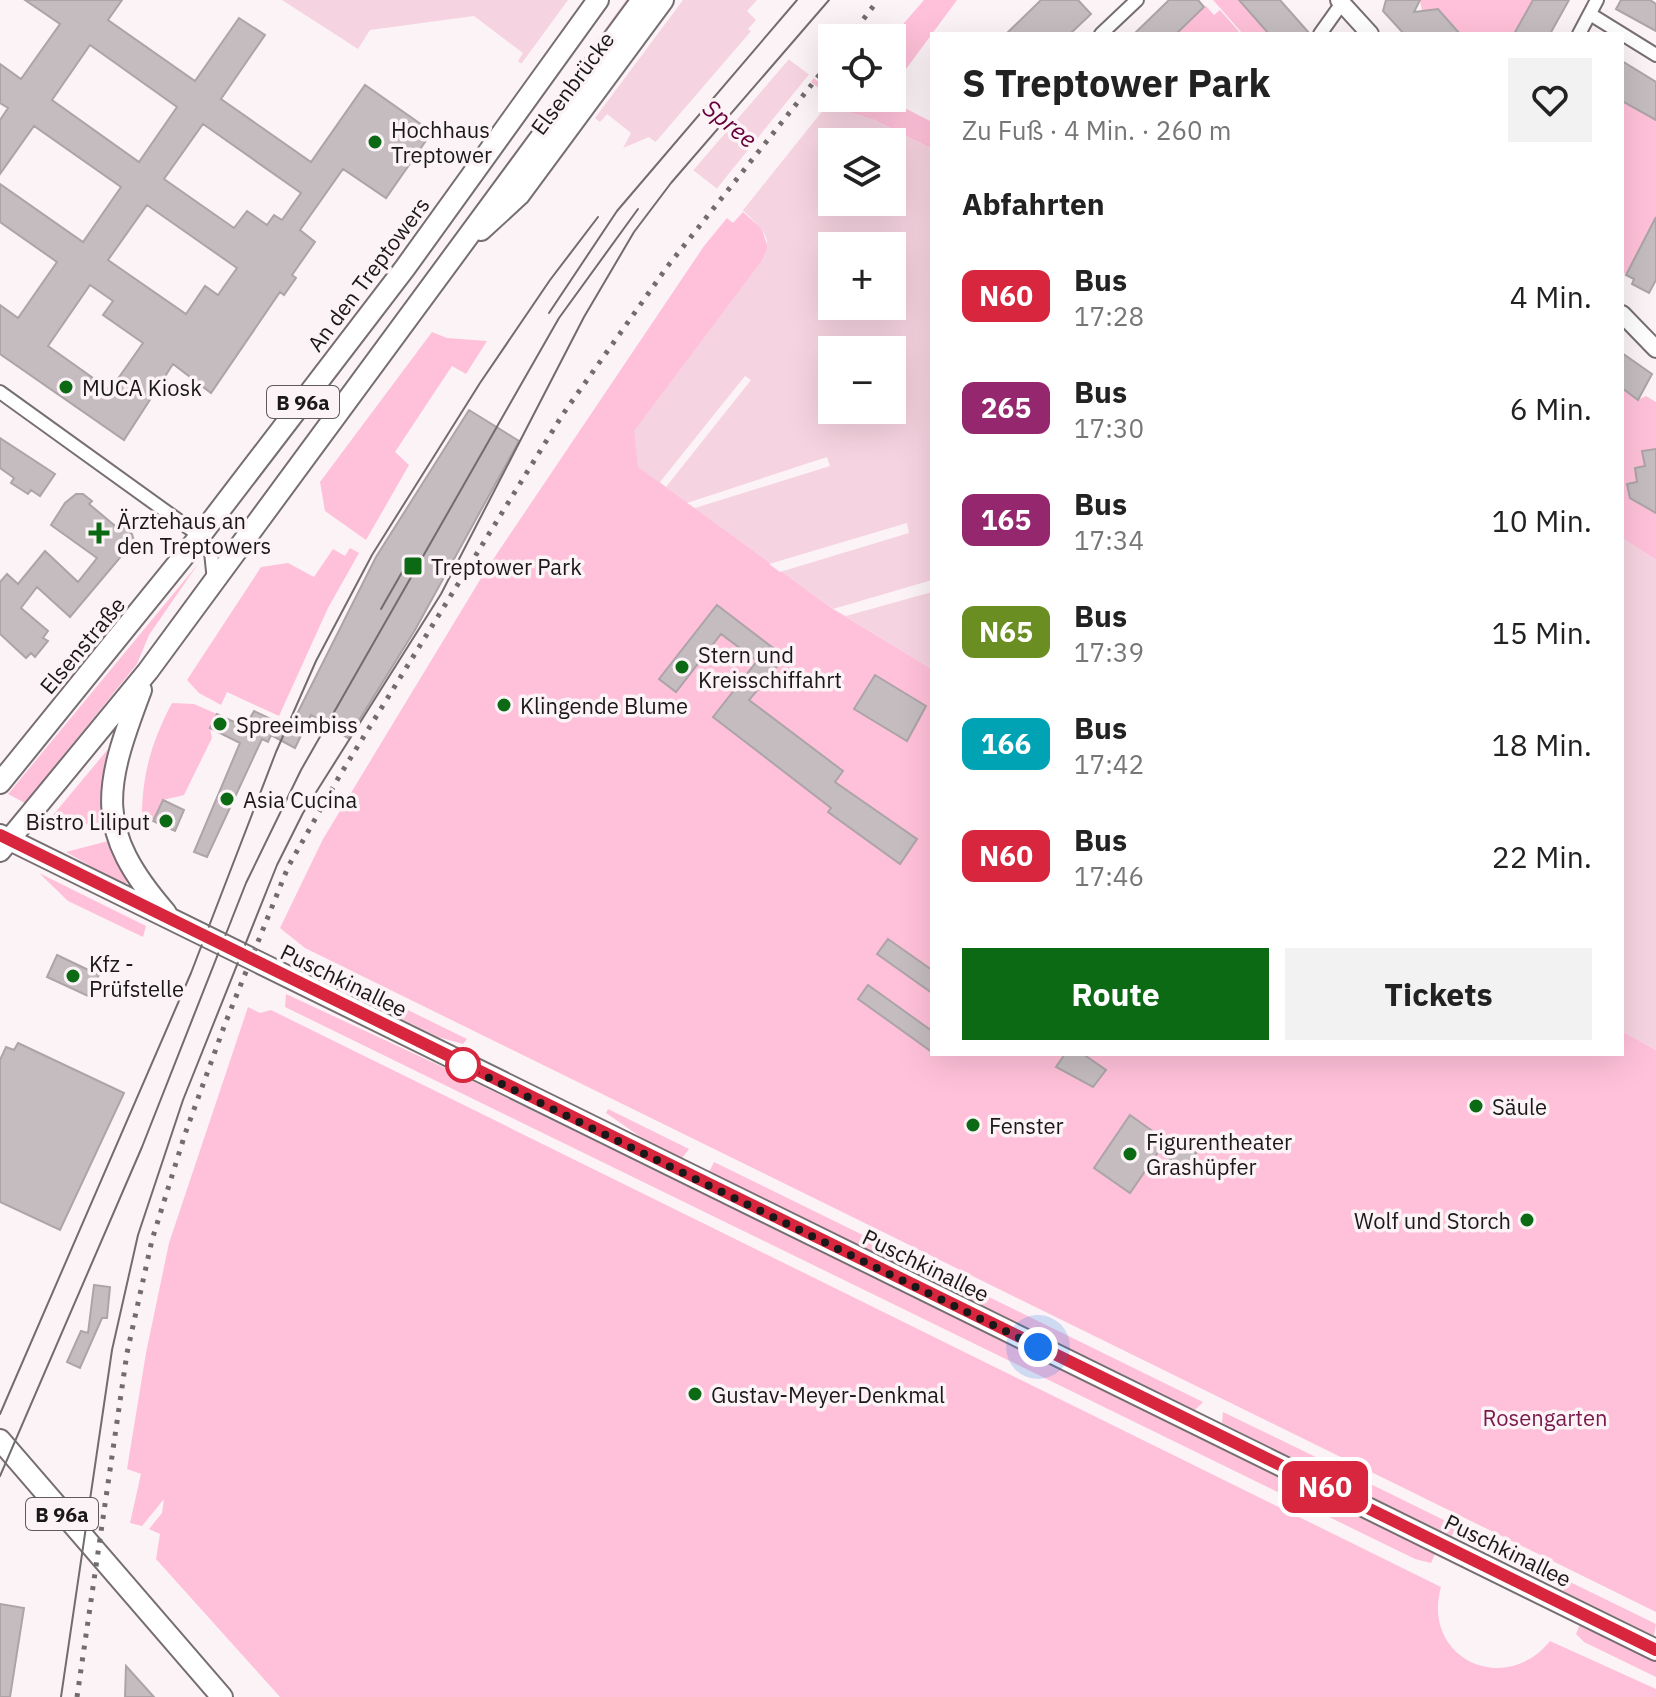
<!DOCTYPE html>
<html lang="de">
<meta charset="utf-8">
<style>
body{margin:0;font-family:"IBM Plex Sans",sans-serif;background:#f2f2f2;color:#222;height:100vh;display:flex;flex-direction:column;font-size:30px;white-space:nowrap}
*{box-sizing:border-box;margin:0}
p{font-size:26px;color:#767676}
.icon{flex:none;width:44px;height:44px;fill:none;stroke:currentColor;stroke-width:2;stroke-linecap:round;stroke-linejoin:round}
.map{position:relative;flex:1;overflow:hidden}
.drawer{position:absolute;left:930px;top:32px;width:694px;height:1024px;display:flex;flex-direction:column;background:#fff;border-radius:0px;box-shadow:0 8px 32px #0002}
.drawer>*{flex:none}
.badge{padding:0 16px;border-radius:12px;font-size:28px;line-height:52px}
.buttons{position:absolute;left:818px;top:24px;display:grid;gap:16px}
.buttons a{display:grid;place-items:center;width:88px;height:88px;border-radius:0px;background:#fff;box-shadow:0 8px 32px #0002;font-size:40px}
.you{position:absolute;width:40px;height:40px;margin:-20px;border:6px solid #fff;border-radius:50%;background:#1a73e8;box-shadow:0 0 0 12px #1a73e833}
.map>.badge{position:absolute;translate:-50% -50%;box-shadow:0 0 0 4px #fff}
h2{padding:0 32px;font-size:30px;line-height:72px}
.round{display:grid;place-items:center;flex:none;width:84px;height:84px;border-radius:0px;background:#f2f2f2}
.summary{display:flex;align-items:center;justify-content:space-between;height:136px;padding:0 32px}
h1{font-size:38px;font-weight:700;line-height:60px}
.button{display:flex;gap:16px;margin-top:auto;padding:16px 32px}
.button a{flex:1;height:92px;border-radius:0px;background:#0c6a15;color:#fff;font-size:32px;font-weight:700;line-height:92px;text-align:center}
.button a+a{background:#f2f2f2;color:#222}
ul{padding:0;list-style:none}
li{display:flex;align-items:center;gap:24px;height:112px;padding:0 32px}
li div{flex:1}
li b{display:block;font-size:30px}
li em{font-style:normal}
li .badge{min-width:88px;font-weight:700;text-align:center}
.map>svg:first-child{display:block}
.green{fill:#ffc1d9}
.water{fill:#f6d3e0;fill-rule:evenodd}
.pier{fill:#fcf3f6}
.building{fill:#c4bcbf;stroke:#aca4a7;stroke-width:2;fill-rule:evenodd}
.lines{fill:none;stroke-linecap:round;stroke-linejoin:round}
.minor-casing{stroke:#766e71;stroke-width:16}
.tertiary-casing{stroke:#766e71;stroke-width:20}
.primary-casing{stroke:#766e71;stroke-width:24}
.minor{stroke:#fff;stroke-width:12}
.tertiary{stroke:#fff;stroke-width:16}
.primary{stroke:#fff;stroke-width:20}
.tram{stroke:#716c6e;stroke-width:2}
.rail{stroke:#716c6e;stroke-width:5;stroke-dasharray:4 8;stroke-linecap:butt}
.line-casing{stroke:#fff;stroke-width:18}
.line{stroke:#d7263d;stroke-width:12}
.walk{stroke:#1a1819;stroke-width:8;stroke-dasharray:0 14.4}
.poi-dot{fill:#0c6a15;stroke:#fcf3f6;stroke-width:3}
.stop-dot{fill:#fff;stroke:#d7263d;stroke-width:4}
.labels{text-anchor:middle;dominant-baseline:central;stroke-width:7;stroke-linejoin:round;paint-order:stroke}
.shield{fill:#fcf3f6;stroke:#5e5a5b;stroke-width:2}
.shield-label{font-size:20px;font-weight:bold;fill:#1a1819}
.street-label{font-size:22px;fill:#1a1819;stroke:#fcf3f6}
.poi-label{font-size:22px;fill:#1a1819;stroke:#fcf3f6;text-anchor:start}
.park-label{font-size:22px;fill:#79194b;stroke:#fcf3f6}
.water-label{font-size:24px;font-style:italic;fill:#66003b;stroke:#fcf3f6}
</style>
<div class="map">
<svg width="1656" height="1697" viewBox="0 0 1656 1697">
<rect width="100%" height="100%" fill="#fcf3f6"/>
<path class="green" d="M924 0H957L892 88 891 38Z
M1213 0H1239L1269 34H1243Z
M1420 0H1533L1514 34H1460L1438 9 1422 11Z
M1206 6 1214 15 1220 10 1241 34H1176Z
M811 76 832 92V98H885L932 122V149L874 120 841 110 805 83Z
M1622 101 1656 120V217L1626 275 1622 271Z
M743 212 762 229 768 248 660 482 833 609 932 669V1054H1622V1031L1656 1050V1612L305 948 280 928 323 839 486 570 704 246 727 218 733 223Z
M432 332 447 338 487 341 466 374 452 366 395 452 409 465 366 540 325 511 320 482Z
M1622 388 1638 400 1646 396 1656 402V560L1622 538Z
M350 548 359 553 328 608 279 716 227 692 221 705 199 693 187 680 261 567 288 563 314 577 333 549 345 556Z
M198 564 149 635 137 664 25 803 8 794Z
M172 703 194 704 217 714 210 728 212 738 184 795 163 800 153 821 142 816C142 774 152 741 172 703Z
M109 748 101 786 103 822 61 828 48 821Z
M108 841 127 882 125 886 66 852Z
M39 873 146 926 143 937 68 901Z
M306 960 467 1039 463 1044 438 1037 297 967Z
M286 994 460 1075 1435 1554 1431 1563 1415 1559 285 1007Z
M248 1007 260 1013 271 1010 1441 1587C1421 1659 1505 1697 1550 1641L1656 1689V1697H280L156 1559 160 1534 149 1529 162 1513 164 1499 142 1526 130 1523 141 1474 127 1469 146 1353 169 1243Z
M608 1109 689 1149 682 1158 645 1140 606 1113Z
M714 1162 1203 1402 1195 1410 709 1172Z
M1223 1412 1322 1460 1313 1468 1222 1423Z
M1342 1470 1456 1526 1452 1536 1340 1482Z
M1568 1581 1656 1624 1654 1636 1563 1591Z
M1580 1624 1656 1662V1677L1584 1642 1576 1634Z"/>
<path class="water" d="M282 0H757L747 11 756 20 748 29 811 76 806 83 841 110 874 120 932 149V669L833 609 638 467 634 431 763 259C767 250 769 244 765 235 757 215 671 154 649 137L623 148 631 133 607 114 600 122 518 61 523 53 474 16 370 30 358 49ZM832 142H892V202H832ZM832 246H892V306H832ZM832 350H892V410H832Z
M1622 538 1656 560V1050L1622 1031Z"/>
<path class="pier" d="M568 0H626L557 95 519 67Z
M631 0H683L592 122 559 96Z
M758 23 754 28 790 58 690 174 653 145Z
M811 72 815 76 811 82 832 99 740 214 714 192Z
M745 376 751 380 666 487 660 482Z
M827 457 830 466 695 508 687 503Z
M907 523 909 533 780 572 769 564Z
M932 580V592L846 616 833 609Z"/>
<path class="building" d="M25 0H122L108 20 195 81 239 18 265 35 221 99 311 162 365 85 432 132 386 198 343 169 300 230 315 242 292 275 296 278 284 295 280 292 211 393 173 364 124 440 0 354V305L18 318 57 262 0 222V184L83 242 121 187 34 126 0 174V120L8 108 0 103V64L21 79 60 24ZM90 45 177 107 139 162 52 100ZM203 124 301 193 282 220 274 215 267 225 247 211 234 228 164 179ZM147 205 237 268 218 295 205 286 186 314 108 260ZM90 285 113 301 103 315 143 343 110 390 48 346Z
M1041 0H1078L1091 14 1070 34H1006Z
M1169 0H1198L1204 7 1176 34H1134Z
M1239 0H1280L1310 34H1269Z
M1386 0H1420L1414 12 1438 9 1460 34H1404L1383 11Z
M1533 0H1569L1550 34H1514Z
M1621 0H1650L1656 4V31L1616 9Z
M1622 61 1656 82V120L1622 101Z
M1656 217V280L1649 293 1632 284 1634 279 1626 275Z
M1622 353 1652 374 1638 400 1622 388Z
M469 410 519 441 415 630 348 738 311 715 295 748 271 735 268 742 262 739 207 857 194 852 240 743 210 728 217 714 245 727 254 711 290 728 376 557Z
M0 438 55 474 40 496 31 490 28 494 11 483 14 478 0 468Z
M1656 449V513L1630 498 1627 484 1637 482 1635 468 1645 466 1642 451Z
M76 494H83L92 501 89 504 120 530 123 526 132 534 134 541 70 617 37 587 21 608 48 631 43 638 48 641 35 657 31 653 26 658 0 634V582L7 574 18 584 45 551 78 582 97 558 51 525 65 503Z
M717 605 785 657 749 700 843 771 835 782 917 839 900 864 828 812 831 808 713 717 757 661 721 634 676 692 659 679Z
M875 675 926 706 907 741 854 709Z
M163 800 184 810 175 831 153 821Z
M888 939 932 970V993L877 954Z
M57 955 99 975 88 996 47 977Z
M868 985 932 1031V1052L858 999Z
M18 1043 124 1093 60 1230 0 1202V1060L6 1047 14 1050Z
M1065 1054H1083L1106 1070 1093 1087 1056 1067Z
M1130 1115 1179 1150 1183 1144 1196 1153 1190 1167 1184 1170 1159 1151 1130 1193 1094 1168Z
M94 1285 110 1287 107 1318H102L80 1368 67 1362 81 1331 88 1333Z
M0 1604 24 1608 10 1697H0Z
M126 1666 154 1697H125Z"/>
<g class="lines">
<defs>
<path id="minor" d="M1590 14 1656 55
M1101 34 1137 0
M1320 34 1342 3
M1579 34 1597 0
M0 392 200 536 211 552 214 581"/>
<path id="tertiary" d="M1339 0 1370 34
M1622 314 1656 349"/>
<path id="primary" d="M481 230 519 195 663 0
M141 690C104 788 93 829 166 913
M0 783 200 536 405 268 598 0
M0 835 1656 1650
M0 851 148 671 642 0
M0 1440 222 1697"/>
</defs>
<use href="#minor" class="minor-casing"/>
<use href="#tertiary" class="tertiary-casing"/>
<use href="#primary" class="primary-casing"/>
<use href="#minor" class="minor"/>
<use href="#tertiary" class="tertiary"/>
<use href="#primary" class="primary"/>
<path class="tram" d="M549 313 617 211 797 0
M381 609 409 560
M0 1414 191 973 276 752 316 661 372 555 480 383 550 280 598 217
M0 1476 142 1147 246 883 301 770 559 318 638 209
M61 1697 112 1350 138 1235 183 1100 277 865 303 813 441 594 584 317 634 232 671 183 829 0"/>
<path class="rail" d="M849 38 878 0
M77 1697 127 1353 152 1240 185 1134 225 1024 288 867 340 775 563 414 667 267 832 59"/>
</g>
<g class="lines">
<defs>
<path id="line" d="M0 835 1656 1650"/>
</defs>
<use href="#line" class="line-casing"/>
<use href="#line" class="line"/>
<path class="walk" d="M463 1065 1038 1347"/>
</g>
<g class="poi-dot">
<circle cx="375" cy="142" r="8"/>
<circle cx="66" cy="387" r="8"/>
<path d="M95 521h8v8h8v8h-8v8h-8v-8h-8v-8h8z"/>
<rect x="403" y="556" width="20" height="20" rx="4"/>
<circle cx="682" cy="667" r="8"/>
<circle cx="504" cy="705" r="8"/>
<circle cx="220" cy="724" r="8"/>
<circle cx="227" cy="799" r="8"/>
<circle cx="166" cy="821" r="8"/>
<circle cx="73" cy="976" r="8"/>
<circle cx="1476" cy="1106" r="8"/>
<circle cx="973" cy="1125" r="8"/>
<circle cx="1130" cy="1154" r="8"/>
<circle cx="1527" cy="1220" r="8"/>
<circle cx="695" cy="1394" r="8"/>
</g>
<circle class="stop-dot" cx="463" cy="1065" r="16"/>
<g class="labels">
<g class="shield">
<rect x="267" y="386" width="72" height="32" rx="6"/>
<rect x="26" y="1498" width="72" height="32" rx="6"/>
</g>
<g class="shield-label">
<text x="303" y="402">B 96a</text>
<text x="62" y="1514">B 96a</text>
</g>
<g class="street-label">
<text transform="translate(572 83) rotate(-53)">Elsenbrücke</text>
<text transform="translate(368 274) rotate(-53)">An den Treptowers</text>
<text transform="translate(82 645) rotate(-50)">Elsenstraße</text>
<text transform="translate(344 980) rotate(26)">Puschkinallee</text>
<text transform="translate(926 1265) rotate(26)">Puschkinallee</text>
<text transform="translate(1508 1550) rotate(26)">Puschkinallee</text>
</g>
<g class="poi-label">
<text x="391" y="129">Hochhaus<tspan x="391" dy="25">Treptower</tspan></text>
<text x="82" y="387">MUCA Kiosk</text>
<text x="117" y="520">Ärztehaus an<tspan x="117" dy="25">den Treptowers</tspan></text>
<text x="431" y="566">Treptower Park</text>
<text x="698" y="654">Stern und<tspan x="698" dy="25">Kreisschiffahrt</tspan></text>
<text x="520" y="705">Klingende Blume</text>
<text x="236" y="724">Spreeimbiss</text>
<text x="243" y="799">Asia Cucina</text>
<text x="150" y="821" text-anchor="end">Bistro Liliput</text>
<text x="89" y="963">Kfz -<tspan x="89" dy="25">Prüfstelle</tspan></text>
<text x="1492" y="1106">Säule</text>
<text x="989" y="1125">Fenster</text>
<text x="1146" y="1141">Figurentheater<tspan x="1146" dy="25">Grashüpfer</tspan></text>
<text x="1511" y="1220" text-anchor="end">Wolf und Storch</text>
<text x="711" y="1394">Gustav-Meyer-Denkmal</text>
</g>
<g class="park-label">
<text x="1545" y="1417">Rosengarten</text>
</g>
<g class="water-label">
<text transform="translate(730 123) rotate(39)">Spree</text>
</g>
</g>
</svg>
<div class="buttons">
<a><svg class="icon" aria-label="locate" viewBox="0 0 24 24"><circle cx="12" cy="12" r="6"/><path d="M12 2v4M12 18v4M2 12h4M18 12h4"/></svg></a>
<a><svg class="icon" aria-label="layers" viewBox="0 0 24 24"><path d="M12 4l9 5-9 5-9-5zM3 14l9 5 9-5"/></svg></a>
<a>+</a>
<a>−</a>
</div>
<div class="you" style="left:1038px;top:1347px"></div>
<b class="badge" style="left:1325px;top:1487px;background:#d7263d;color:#fff">N60</b>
<section class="drawer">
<div class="summary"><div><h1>S Treptower Park</h1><p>Zu Fuß · 4 Min. · 260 m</p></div><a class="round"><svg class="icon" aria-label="heart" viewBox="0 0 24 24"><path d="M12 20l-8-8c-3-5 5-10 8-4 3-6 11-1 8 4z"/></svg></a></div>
<h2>Abfahrten</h2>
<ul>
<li><span class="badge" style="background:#d7263d;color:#fff">N60</span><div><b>Bus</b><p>17:28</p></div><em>4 Min.</em></li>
<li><span class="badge" style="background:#95276e;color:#fff">265</span><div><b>Bus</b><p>17:30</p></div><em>6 Min.</em></li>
<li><span class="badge" style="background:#95276e;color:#fff">165</span><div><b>Bus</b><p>17:34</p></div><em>10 Min.</em></li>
<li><span class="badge" style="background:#6b8e23;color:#fff">N65</span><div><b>Bus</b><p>17:39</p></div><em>15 Min.</em></li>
<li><span class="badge" style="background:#00a3b4;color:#fff">166</span><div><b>Bus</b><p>17:42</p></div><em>18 Min.</em></li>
<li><span class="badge" style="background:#d7263d;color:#fff">N60</span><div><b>Bus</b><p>17:46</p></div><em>22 Min.</em></li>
</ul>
<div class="button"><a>Route</a><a>Tickets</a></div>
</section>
</div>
